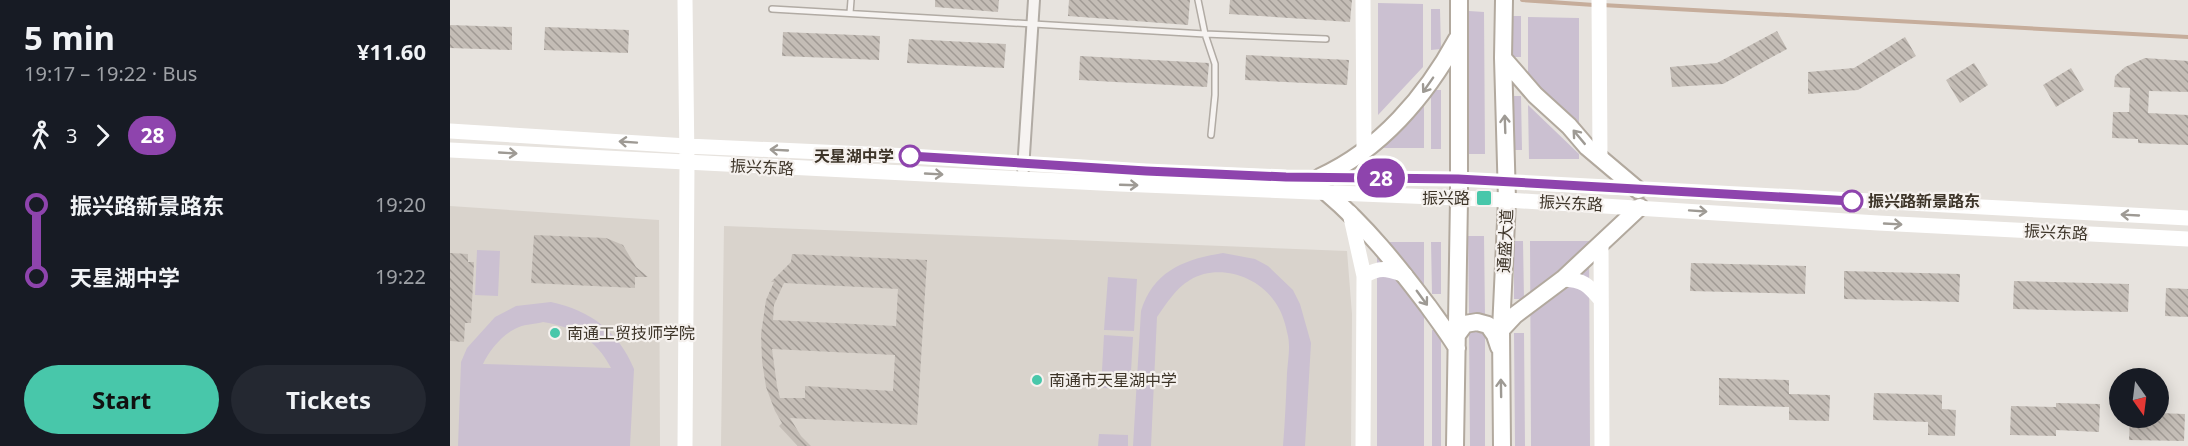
<!DOCTYPE html>
<meta charset="utf-8">
<style>
body{margin:0;font-family:"Noto Sans","Noto Sans SC",sans-serif;background:#242831;color:#f1f3f6;height:100vh;display:flex;flex-direction:column;font-size:22px;white-space:nowrap}
*{box-sizing:border-box;margin:0}
p{font-size:20px;color:#9ea1a6}
.icon{flex:none;width:33px;height:33px;fill:none;stroke:currentColor;stroke-width:2;stroke-linecap:round;stroke-linejoin:round}
.map{position:relative;flex:1;overflow:hidden}
.side{display:flex;flex-direction:column;background:#171b24;width:450px}
.side>*{flex:none}
.badge{padding:0 12px;border-radius:20px;font-size:21px;line-height:39px}
.needle{width:39px;rotate:166deg}
.tools{position:absolute;left:1659px;top:368px;display:grid;gap:12px}
.tools a{display:grid;place-items:center;width:60px;height:60px;border-radius:50%;background:#171b24;box-shadow:0 3px 15px #0003;font-size:30px}
.map>.badge{position:absolute;translate:-50% -50%;box-shadow:0 0 0 3px #fff}
.legs{display:flex;align-items:center;gap:9px;height:66px;padding:0 24px;font-size:20px}
.legs p{margin-inline-start:auto}
.headline{display:flex;align-items:center;justify-content:space-between;height:102px;padding:0 24px}
h1{font-size:33px;font-weight:700;line-height:45px}
.primary-button{display:flex;gap:12px;margin-top:auto;padding:12px 24px}
.primary-button a{flex:1;height:69px;border-radius:36px;background:#48c7aa;color:#111;font-size:24px;font-weight:700;line-height:69px;text-align:center}
.primary-button a+a{background:#242831;color:#f1f3f6}
ul{padding:0 24px;list-style:none}
li{display:flex;align-items:center;gap:21px;height:72px;font-size:22px}
li i{display:grid;place-items:center;width:9px;height:100%;margin:0 8px;background:currentColor}
li i::after{content:'';width:15px;height:15px;margin:-8px;border:4px solid;border-radius:50%;background:#171b24}
li p{margin-inline-start:auto}
li:first-child i{background:linear-gradient(#0000 50%,currentColor 0)}
li:last-child i{background:linear-gradient(currentColor 50%,#0000 0)}
main{display:flex;flex:1;min-height:0}
.map>svg:first-child{display:block}
.built{fill:#d9d3cc}
.grass{fill:#cbc0d1;fill-rule:evenodd}
.lines{fill:none;stroke-linecap:round;stroke-linejoin:round}
.stream{stroke:#c6ad9b;stroke-width:4}
.building{fill:url(#building-back-hatch);fill-rule:evenodd}
.lane-casing{stroke:#b1aba4;stroke-width:8}
.street-casing{stroke:#b1aba4;stroke-width:14}
.primary-casing{stroke:#b2a99e;stroke-width:20}
.lane{stroke:#f6f3f1;stroke-width:5}
.street{stroke:#f6f3f1;stroke-width:10}
.secondary{stroke:#fff;stroke-width:15}
.primary{stroke:#fff;stroke-width:16}
.oneway{stroke:#9e9a94}
.line-1-casing{stroke:#fff;stroke-width:14}
.line-1{stroke:#8e44ad;stroke-width:9}
.stop-1-dot{fill:#fff;stroke:#8e44ad;stroke-width:3}
.poi-dot{fill:#48c7aa;stroke:#f5f1ee;stroke-width:2}
.labels{text-anchor:middle;dominant-baseline:central;stroke-width:4.5;stroke-linejoin:round;paint-order:stroke}
.stop-label{font-size:16px;font-weight:bold;fill:#3d3428;stroke:#f5f1ee;text-anchor:end}
.street-label{font-size:16px;fill:#3d3428;stroke:#f5f1ee}
.poi-label{font-size:16px;fill:#3d3428;stroke:#f5f1ee;text-anchor:start}
</style>
<main>
<section class="side">
<div class="headline"><div><h1>5 min</h1><p>19:17 – 19:22 · Bus</p></div><b>¥11.60</b></div>
<div class="legs"><svg class="icon" aria-label="walk" viewBox="0 0 24 24"><circle cx="13" cy="4" r="2"/><path d="M13 8l-2 6 4 7M11 14l-3 7M7 12l3-4h3l4 4"/></svg>3<svg class="icon" aria-label="forward" viewBox="0 0 24 24"><path d="M9 5l7 7-7 7"/></svg><b class="badge" style="background:#8e44ad;color:#fff">28</b></div>
<ul>
<li><i style="color:#8e44ad"></i><b>振兴路新景路东</b><p>19:20</p></li>
<li><i style="color:#8e44ad"></i><b>天星湖中学</b><p>19:22</p></li>
</ul>
<div class="primary-button"><a>Start</a><a>Tickets</a></div>
</section>
<div class="map">
<svg width="1738" height="446" viewBox="0 0 1738 446">
<defs>
<pattern id="building-back-hatch" width="6" height="6" patternUnits="userSpaceOnUse" patternTransform="scale(1.5)"><rect width="6" height="6" fill="#c4bdb6"/><path d="M-1 5l2 2M0 0l6 6M5-1l2 2" fill="none" stroke="#a09a94"/></pattern>
</defs>
<rect width="100%" height="100%" fill="#e7e3de"/>
<path class="built" d="M0 206 209 220 210 446H0Z
M274 226 897 251 902 314 901 446H271Z"/>
<path class="grass" d="M928 3 973 4V67L928 115Z
M981 9H990L991 49 981 50Z
M1019 11 1034 12 1035 154H1019Z
M1061 16H1071V57H1062Z
M1078 17 1129 18V126L1078 78Z
M981 90H991V149H981Z
M1062 96H1071L1072 150H1062Z
M974 101V148H928Z
M1078 105 1129 154V159H1079Z
M1018 236H1034L1035 315 1019 316Z
M1064 241H1073L1074 299H1064Z
M1080 241H1139L1140 446H1081Z
M927 242H974V446H927Z
M981 242H991V294H982Z
M27 250 50 251 48 296 25 295Z
M773 253 805 259 818 266 843 290 850 304 861 343 855 446H833C835 422 836 397 837 373 838 359 841 345 837 332 835 322 831 310 825 302 808 276 768 263 740 280 725 289 717 303 707 317L701 446H683L691 311C703 271 735 259 773 253Z
M658 277 687 279 684 331 654 330Z
M101 302C140 310 169 332 184 369L180 446H8L11 362 17 348 45 317 66 306ZM93 322C124 327 147 340 161 368L33 364C40 349 54 333 69 327 76 324 86 324 93 322Z
M982 330H991V446H982Z
M1019 330H1035V446H1020Z
M1064 333H1074L1075 446H1065Z
M654 335 683 337 680 389 651 388Z
M649 434 678 435V446H648Z"/>
<g class="lines">
<path class="stream" d="M1072 0 1144 5
M1152 5 1738 37"/>
</g>
<path class="building" d="M485 0H549L548 12 485 7Z
M619 0H740L738 25 618 16Z
M780 0H902L900 22 779 14Z
M0 25 62 27V50L0 48Z
M95 27 179 30 178 53 94 50Z
M1327 31 1337 49 1273 84 1222 87 1220 67 1267 63Z
M333 32 430 36 429 60 332 56Z
M1455 37 1466 56 1408 90 1358 94V72L1404 68Z
M459 39 556 44 554 68 457 63Z
M796 55 899 60 897 85 795 80Z
M630 56 759 63 757 87 629 80Z
M1695 58 1738 61V92L1699 91 1698 113 1738 115V145L1688 143V139L1662 138 1663 112H1679L1680 88 1664 87 1665 76 1675 67Z
M1524 63 1538 85 1510 103 1496 80Z
M1621 68 1634 90 1606 107 1593 85Z
M84 235 156 238 173 245 186 267 198 277H185V288L81 283Z
M0 253 18 254V262H24L21 323H15L14 342 0 341Z
M342 254 477 260 467 425 340 418 351 436 361 446H348L329 426 332 423 325 411 316 387 312 361 311 334 316 300 324 282H321L341 262ZM334 283 448 289 446 326 323 320 324 305ZM322 349 445 355 443 391 355 386V398H330L327 386Z
M1241 263 1356 266 1355 294 1240 291Z
M1394 271 1510 274 1509 302 1394 299Z
M1564 281 1679 284 1678 312 1563 309Z
M1716 288 1738 289V317L1715 316Z
M1269 378 1339 380V394L1380 395 1379 421 1339 420V407L1269 405Z
M1424 393 1492 395V409L1506 410 1505 436 1478 435V422L1423 420Z
M1606 403 1650 404 1649 432 1606 430V436L1560 435 1561 406 1606 407Z
M1708 413 1735 414 1734 441 1679 440 1680 417H1708Z"/>
<g class="lines">
<defs>
<path id="lane" d="M748 0 755 34 765 64V95L761 135
M322 9 755 34 876 39
M400 13 401 0"/>
<path id="street" d="M573 170 584 0"/>
<path id="primary" d="M1053 58 1085 95 1119 126 1137 147 1188 190
M870 177C930 150 976 96 1007 39
M877 193C916 226 947 265 978 306 988 320 998 333 1007 348
M1051 330 1065 315 1113 279 1190 207
M1007 335 1015 324 1027 322 1038 325 1045 335 1049 347
M1005 446 1009 199V0
M1052 446 1051 330 1057 200 1053 58 1054 0"/>
</defs>
<use href="#lane" class="lane-casing"/>
<use href="#street" class="street-casing"/>
<use href="#primary" class="primary-casing"/>
<use href="#lane" class="lane"/>
<use href="#street" class="street"/>
<path class="secondary" d="M235 0 237 163 235 446
M913 0 914 150
M1149 0 1150 157
M0 131 237 146 460 156 696 171 836 177 1008 179 1738 218
M0 150 670 184 1057 200 1428 223 1738 239
M900 213 914 276 913 446
M1151 245 1152 446
M914 276C931 266 937 269 955 275
M1113 279C1134 280 1138 285 1151 300"/>
<use href="#primary" class="primary"/>
</g>
<defs><path id="oneway-shaft" d="M-6 0H5M1.5-3L5.5 0L1.5 3" fill="none" stroke-width="1.6" stroke-linecap="round" stroke-linejoin="round" transform="scale(1.5)"/></defs>
<g class="oneway">
<use href="#oneway-shaft" transform="translate(978 85) rotate(125)"/>
<use href="#oneway-shaft" transform="translate(1055 124) rotate(-92)"/>
<use href="#oneway-shaft" transform="translate(1129 137) rotate(-130)"/>
<use href="#oneway-shaft" transform="translate(178 142) rotate(-176)"/>
<use href="#oneway-shaft" transform="translate(329 150) rotate(-177)"/>
<use href="#oneway-shaft" transform="translate(58 153) rotate(3)"/>
<use href="#oneway-shaft" transform="translate(484 174) rotate(3)"/>
<use href="#oneway-shaft" transform="translate(679 185) rotate(2)"/>
<use href="#oneway-shaft" transform="translate(1248 211) rotate(4)"/>
<use href="#oneway-shaft" transform="translate(1680 215) rotate(-177)"/>
<use href="#oneway-shaft" transform="translate(1443 224) rotate(3)"/>
<use href="#oneway-shaft" transform="translate(972 298) rotate(54)"/>
<use href="#oneway-shaft" transform="translate(1051 388) rotate(-91)"/>
</g>
<g class="lines">
<defs>
<path id="line-1" d="M460 156 696 171 836 177 1008 179 1402 201"/>
</defs>
<use href="#line-1" class="line-1-casing"/>
<use href="#line-1" class="line-1"/>
</g>
<g class="stop-1-dot">
<circle cx="460" cy="156" r="10"/>
<circle cx="1402" cy="201" r="10"/>
</g>
<g class="poi-dot">
<rect x="1026" y="190" width="16" height="16" rx="3"/>
<circle cx="105" cy="333" r="6"/>
<circle cx="587" cy="380" r="6"/>
</g>
<g class="labels">
<g class="stop-label">
<text x="444" y="156">天星湖中学</text>
<text x="1418" y="201" text-anchor="start">振兴路新景路东</text>
</g>
<g class="street-label">
<text transform="translate(312 167) rotate(3)">振兴东路</text>
<text transform="translate(1121 203) rotate(3)">振兴东路</text>
<text transform="translate(1606 232) rotate(3)">振兴东路</text>
<text transform="translate(1055 241) rotate(-87)">通盛大道</text>
</g>
<g class="poi-label">
<text x="1020" y="198" text-anchor="end">振兴路</text>
<text x="117" y="333">南通工贸技师学院</text>
<text x="599" y="380">南通市天星湖中学</text>
</g>
</g>
</svg>
<div class="tools">
<a><svg class="needle" viewBox="-14 -14 28 28"><path d="M0-13l5 13h-10z" fill="#e53935"/><path d="M0 13l5-13h-10z" fill="#9ea1a6"/></svg></a>
</div>
<b class="badge" style="left:931px;top:178px;background:#8e44ad;color:#fff">28</b>
</div>
</main>
